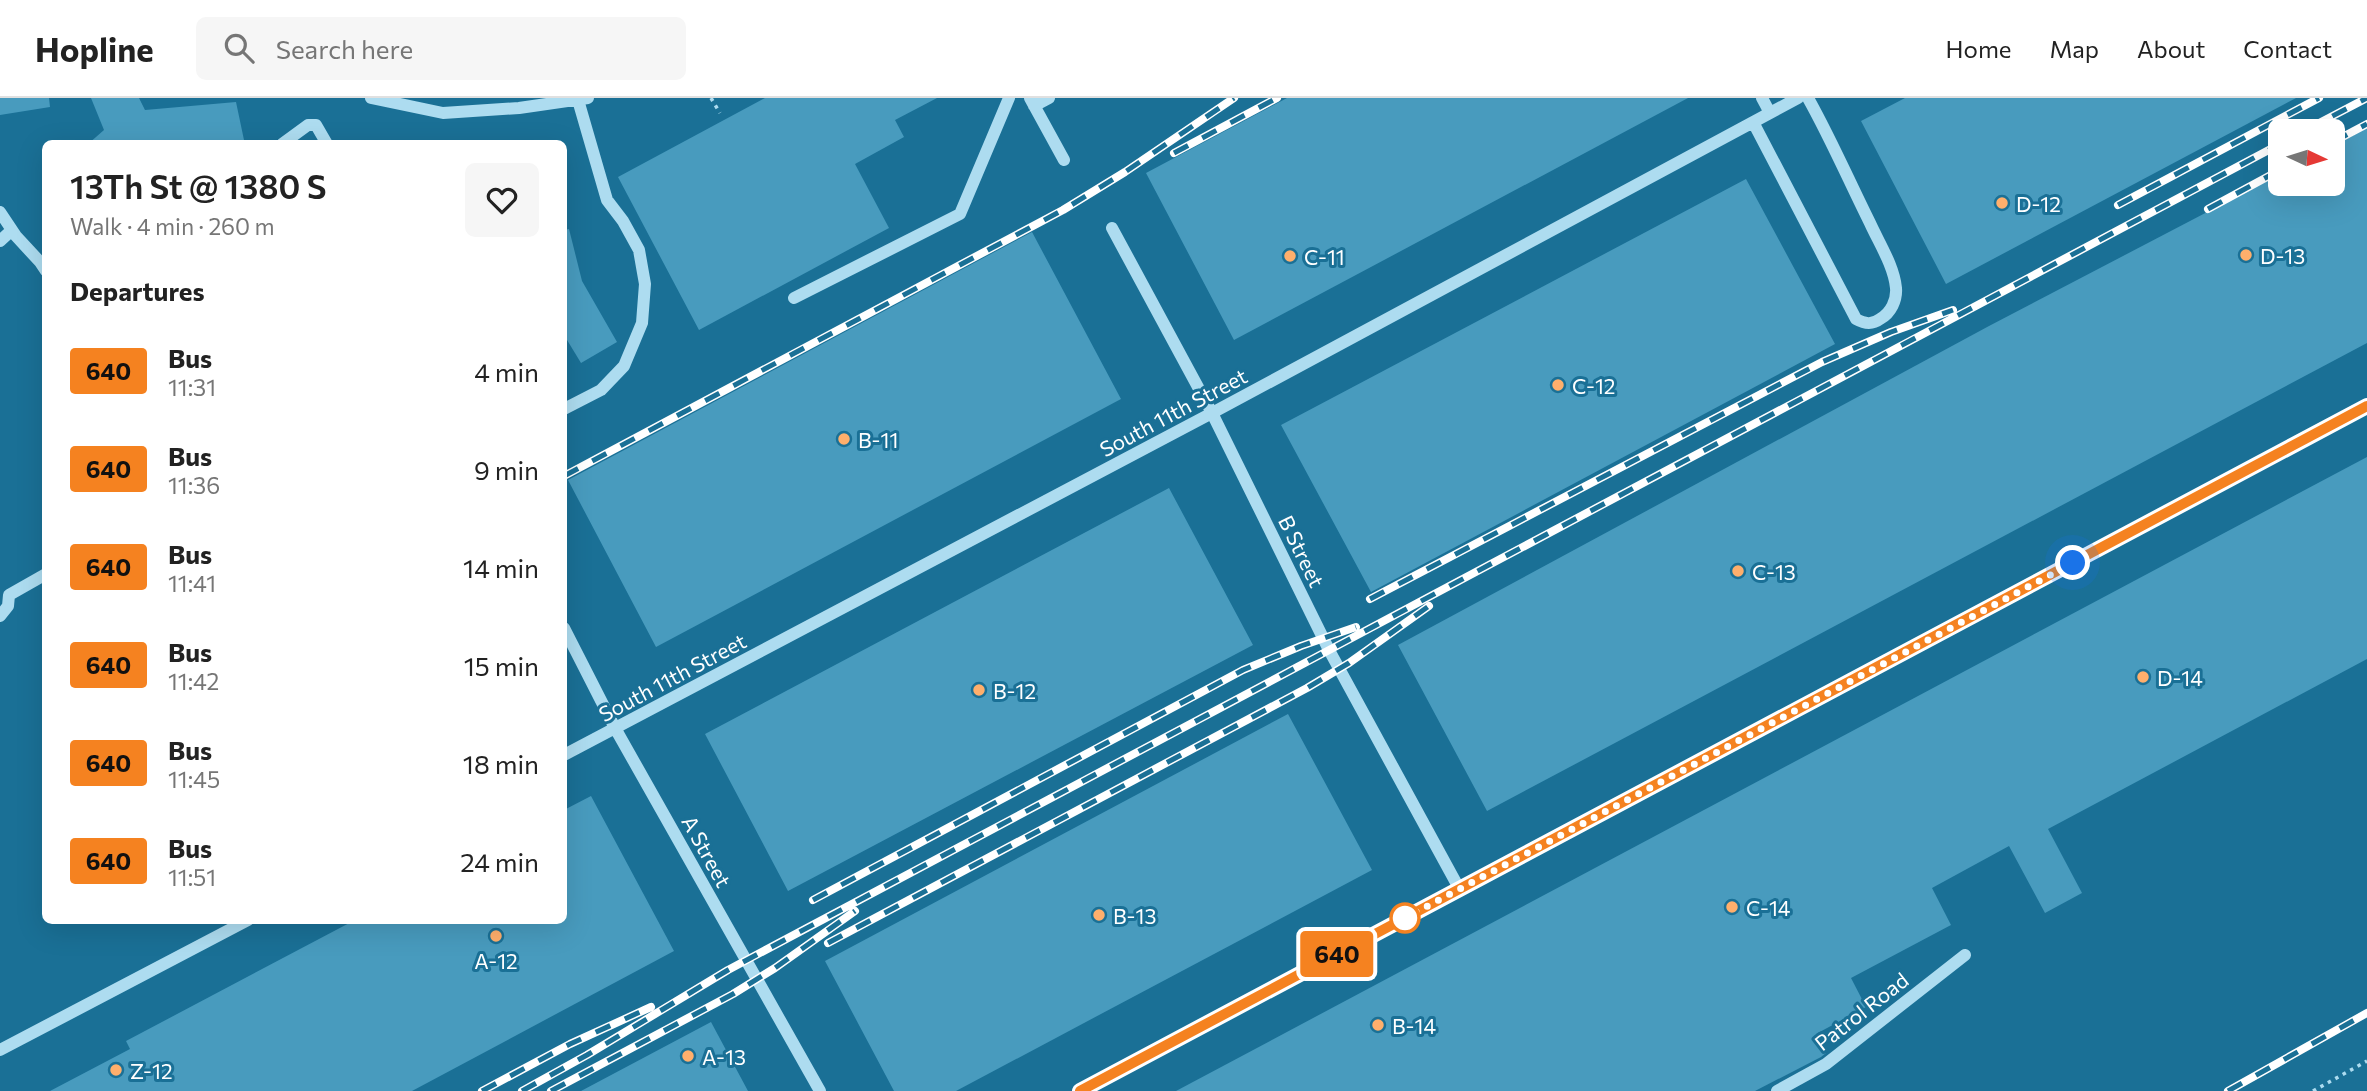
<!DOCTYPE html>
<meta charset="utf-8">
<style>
body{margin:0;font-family:Commissioner,sans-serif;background:#f6f6f6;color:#222;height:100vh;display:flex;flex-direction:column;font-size:26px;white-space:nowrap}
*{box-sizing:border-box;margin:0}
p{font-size:23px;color:#767676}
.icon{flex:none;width:38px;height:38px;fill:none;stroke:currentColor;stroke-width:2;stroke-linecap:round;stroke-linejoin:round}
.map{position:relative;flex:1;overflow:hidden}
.side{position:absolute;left:42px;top:42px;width:525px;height:784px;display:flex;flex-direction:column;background:#fff;border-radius:10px;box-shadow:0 7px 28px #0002}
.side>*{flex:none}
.badge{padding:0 14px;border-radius:5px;font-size:24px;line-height:46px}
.needle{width:46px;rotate:94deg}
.fabs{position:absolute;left:2268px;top:21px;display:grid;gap:14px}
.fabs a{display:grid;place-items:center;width:77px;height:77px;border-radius:10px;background:#fff;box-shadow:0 7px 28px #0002;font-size:35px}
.you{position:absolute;width:35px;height:35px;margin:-18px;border:5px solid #fff;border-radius:50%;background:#1a73e8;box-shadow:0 0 0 10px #1a73e833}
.map>.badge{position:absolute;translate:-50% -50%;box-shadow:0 0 0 4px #fff}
h2{padding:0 28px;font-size:26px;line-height:63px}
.round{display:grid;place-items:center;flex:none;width:74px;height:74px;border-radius:10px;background:#f6f6f6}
.overview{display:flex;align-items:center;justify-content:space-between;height:119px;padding:0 28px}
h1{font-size:33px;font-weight:600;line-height:52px}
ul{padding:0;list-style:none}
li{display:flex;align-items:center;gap:21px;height:98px;padding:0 28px}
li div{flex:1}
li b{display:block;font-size:26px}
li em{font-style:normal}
li .badge{min-width:77px;font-weight:700;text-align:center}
header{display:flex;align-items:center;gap:42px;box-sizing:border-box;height:98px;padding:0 35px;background:#fff;border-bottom:2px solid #e0e0e0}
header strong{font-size:33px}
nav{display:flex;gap:38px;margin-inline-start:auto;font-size:24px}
.search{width:490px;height:63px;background:#f6f6f6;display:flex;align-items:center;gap:18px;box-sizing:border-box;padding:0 24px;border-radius:10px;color:#767676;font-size:26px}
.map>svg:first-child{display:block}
.building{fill:#489bbe}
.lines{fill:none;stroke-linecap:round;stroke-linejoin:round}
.path{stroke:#addcf0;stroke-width:3.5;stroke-dasharray:3.5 5;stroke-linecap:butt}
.minor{stroke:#addcf0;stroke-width:12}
.rail-casing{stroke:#fff;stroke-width:8}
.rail{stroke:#1a7096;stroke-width:5;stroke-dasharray:16;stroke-linecap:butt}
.line-casing{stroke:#fff;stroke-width:16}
.line{stroke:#f58220;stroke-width:10}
.walk{stroke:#fff;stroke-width:7;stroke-dasharray:0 12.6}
.poi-dot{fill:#ffaf6c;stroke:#1a7096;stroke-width:2.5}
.stop-dot{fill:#fff;stroke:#f58220;stroke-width:3.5}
.labels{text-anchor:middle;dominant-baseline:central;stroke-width:6;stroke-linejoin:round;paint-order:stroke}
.poi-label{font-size:21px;fill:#fff;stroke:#1a7096;text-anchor:start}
.street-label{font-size:21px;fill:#fff;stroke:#1a7096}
</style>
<header>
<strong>Hopline</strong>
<div class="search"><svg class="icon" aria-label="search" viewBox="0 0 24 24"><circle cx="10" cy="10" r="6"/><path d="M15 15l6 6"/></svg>Search here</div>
<nav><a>Home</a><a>Map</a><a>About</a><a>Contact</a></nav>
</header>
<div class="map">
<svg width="2367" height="993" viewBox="0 0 2367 993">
<rect width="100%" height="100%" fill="#1a7096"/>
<path class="building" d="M0 0H49L50 9 0 17Z
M91 0H139L145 12 236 4 244 42 229 46H88L104 32Z
M765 0H937L895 22 904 39 855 66 889 130 699 232 618 79Z
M1287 0H1688L1234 242 1146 75Z
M1905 0H2296L1946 186 1861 23Z
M2367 30V245L1487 713 1398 547 1989 228 2280 76V86H2333V48Z
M1746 81 1835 246 1371 494 1281 327Z
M569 131 582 183 617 244 581 265 564 237V132Z
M1032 134 1121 301 656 549 568 382Z
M2367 359V561L2048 731 2082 795 2045 815 2009 748 1932 790 1951 827 1851 880 1866 909 1816 936 1826 955 1821 959 1755 993H1176Z
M1169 390 1253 547 788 793 705 636Z
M1288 616 1372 772 956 993H894L825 863Z
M591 698 674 853 412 993H50L130 951 126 943 355 822H564V712Z
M711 924 748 993H581Z"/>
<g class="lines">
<path class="path" d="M711 0 720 15
M2313 993 2367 963"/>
<path class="minor" d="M371 0 443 15 519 10 588 0
M1030 0 1064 62
M1762 0 1770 15
M1034 8 1049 0
M1753 24 1856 221C1865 226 1872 227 1880 221 1891 215 1897 202 1896 190 1894 168 1879 145 1870 125 1849 83 1831 41 1808 0
M282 46 308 27H316L327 46
M0 114 16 138 40 164 46 173
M1112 130 1212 315 1329 552 1460 792
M0 143 12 132
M794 200 960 116 1009 0
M564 311 601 292 624 268 642 225 645 186 639 152 623 123 607 102 578 2
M0 518 8 508 9 497 46 476
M564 530 615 630 820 993
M564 657 1212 315 1798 0
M0 952 248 822
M1080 993 2367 308
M1777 993 1826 966 1965 857"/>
<defs>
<path id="rail" d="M2304 33 2367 0
M2333 44 2367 26
M1174 55 1277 0
M2118 107 2319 0
M2208 111 2280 72
M564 378 1063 112 1125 74 1234 0
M1370 501 1822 264 1891 234 1953 212
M813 802 1243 572 1301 548 1356 529
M828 845 1307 590 1349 565 1429 508
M482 993 570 946 651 909
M522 993 587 957 728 872 2280 46
M551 993 733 896 775 870 855 813
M2228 993 2367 915"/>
</defs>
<use href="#rail" class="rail-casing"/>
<use href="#rail" class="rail"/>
</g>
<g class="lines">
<defs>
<path id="line" d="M1080 993 2367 308"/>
</defs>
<use href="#line" class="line-casing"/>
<use href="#line" class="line"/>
<path class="walk" d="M1405 820 2073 465"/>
</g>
<g class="poi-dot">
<circle cx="2002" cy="105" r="7"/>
<circle cx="2246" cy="157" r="7"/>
<circle cx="1290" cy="158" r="7"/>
<circle cx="1558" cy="287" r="7"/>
<circle cx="844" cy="341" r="7"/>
<circle cx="1738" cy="473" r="7"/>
<circle cx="2143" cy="579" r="7"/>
<circle cx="979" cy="592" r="7"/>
<circle cx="1732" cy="809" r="7"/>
<circle cx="1099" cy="817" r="7"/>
<circle cx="496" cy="838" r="7"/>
<circle cx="1378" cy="927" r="7"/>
<circle cx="688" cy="958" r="7"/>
<circle cx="116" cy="972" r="7"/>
</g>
<circle class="stop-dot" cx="1405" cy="820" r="14"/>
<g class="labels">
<g class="poi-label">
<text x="2016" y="105">D-12</text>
<text x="2260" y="157">D-13</text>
<text x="1304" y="158">C-11</text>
<text x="1572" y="287">C-12</text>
<text x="858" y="341">B-11</text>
<text x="1752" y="473">C-13</text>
<text x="2157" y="579">D-14</text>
<text x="993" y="592">B-12</text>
<text x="1746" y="809">C-14</text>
<text x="1113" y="817">B-13</text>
<text x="496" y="862" text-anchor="middle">A-12</text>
<text x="1392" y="927">B-14</text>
<text x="702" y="958">A-13</text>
<text x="130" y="972">Z-12</text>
</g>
<g class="street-label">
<text transform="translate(1173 314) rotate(-28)">South 11th Street</text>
<text transform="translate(1302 453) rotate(64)">B Street</text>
<text transform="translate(672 579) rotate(-28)">South 11th Street</text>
<text transform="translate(707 753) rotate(61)">A Street</text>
<text transform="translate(1861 913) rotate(-38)">Patrol Road</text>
</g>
</g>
</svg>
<div class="fabs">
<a><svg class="needle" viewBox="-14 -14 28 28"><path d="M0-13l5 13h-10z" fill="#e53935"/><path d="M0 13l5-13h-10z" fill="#767676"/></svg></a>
</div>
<div class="you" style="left:2073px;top:465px"></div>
<b class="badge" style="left:1337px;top:856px;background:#f58220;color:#111">640</b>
<section class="side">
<div class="overview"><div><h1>13Th St @ 1380 S</h1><p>Walk · 4 min · 260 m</p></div><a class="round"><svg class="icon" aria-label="heart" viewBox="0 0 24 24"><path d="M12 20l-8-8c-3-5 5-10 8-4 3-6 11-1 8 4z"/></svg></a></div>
<h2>Departures</h2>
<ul>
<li><span class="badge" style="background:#f58220;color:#111">640</span><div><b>Bus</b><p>11:31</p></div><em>4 min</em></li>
<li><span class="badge" style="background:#f58220;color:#111">640</span><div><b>Bus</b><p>11:36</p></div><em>9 min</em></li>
<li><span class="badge" style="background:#f58220;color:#111">640</span><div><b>Bus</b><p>11:41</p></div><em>14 min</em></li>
<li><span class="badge" style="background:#f58220;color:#111">640</span><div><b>Bus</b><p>11:42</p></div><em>15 min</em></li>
<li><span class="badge" style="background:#f58220;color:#111">640</span><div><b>Bus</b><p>11:45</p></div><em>18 min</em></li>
<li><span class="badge" style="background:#f58220;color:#111">640</span><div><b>Bus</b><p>11:51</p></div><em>24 min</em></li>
</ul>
</section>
</div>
